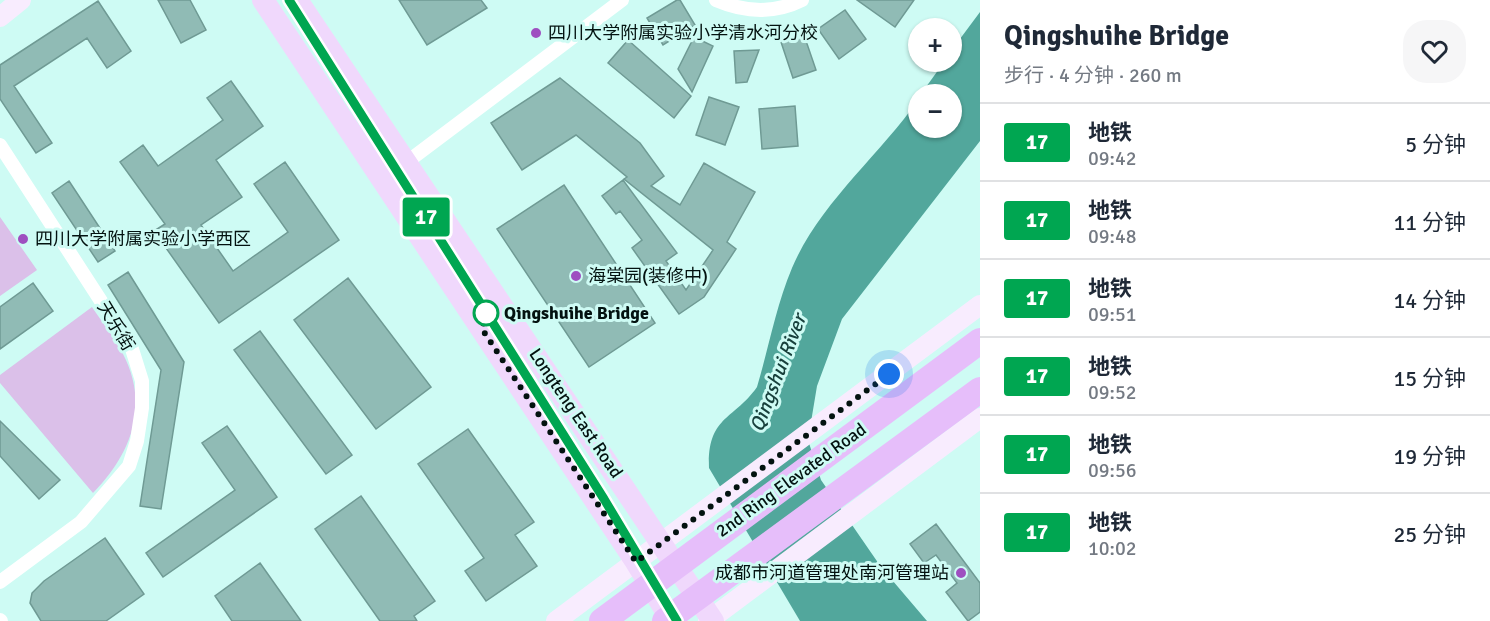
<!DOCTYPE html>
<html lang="zh">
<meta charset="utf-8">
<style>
body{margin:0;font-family:Signika,"Noto Sans SC",sans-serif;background:#f6f6f7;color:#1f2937;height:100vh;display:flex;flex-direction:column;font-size:22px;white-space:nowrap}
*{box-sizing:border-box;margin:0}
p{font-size:20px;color:#747a83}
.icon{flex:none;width:33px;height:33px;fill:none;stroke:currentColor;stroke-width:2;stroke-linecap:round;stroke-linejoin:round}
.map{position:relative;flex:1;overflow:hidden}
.panel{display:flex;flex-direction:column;background:#fff;width:510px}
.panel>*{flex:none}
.badge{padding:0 12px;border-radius:4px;font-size:21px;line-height:39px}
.fabs{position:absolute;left:908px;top:18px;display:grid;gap:12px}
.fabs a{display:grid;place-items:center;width:54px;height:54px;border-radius:50%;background:#fff;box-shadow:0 2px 4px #0004;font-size:30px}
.you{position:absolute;width:30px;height:30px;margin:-15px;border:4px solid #fff;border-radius:50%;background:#1a73e8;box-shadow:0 0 0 9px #1a73e833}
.map>.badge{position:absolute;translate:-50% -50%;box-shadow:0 0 0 3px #fff}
.round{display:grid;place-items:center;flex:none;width:63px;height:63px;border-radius:24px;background:#f6f6f7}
.overview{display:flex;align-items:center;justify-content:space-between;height:102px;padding:0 24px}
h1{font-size:28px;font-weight:700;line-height:45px}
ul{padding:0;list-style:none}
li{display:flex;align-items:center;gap:18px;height:78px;padding:0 24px;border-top:2px solid #e0e1e3}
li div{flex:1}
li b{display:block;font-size:22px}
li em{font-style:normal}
li .badge{min-width:66px;font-weight:700;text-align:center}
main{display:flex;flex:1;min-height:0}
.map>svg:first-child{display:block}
.green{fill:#dbc0e9}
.water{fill:#52a79c}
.building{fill:#90bbb5;stroke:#6f9a94;stroke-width:1.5}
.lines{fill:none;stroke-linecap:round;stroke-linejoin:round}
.street{stroke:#fff;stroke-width:14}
.secondary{stroke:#f8ecfe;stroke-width:20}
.primary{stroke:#f0d8fc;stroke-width:22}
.highway{stroke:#e6befa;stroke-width:26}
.line-casing{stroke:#fff;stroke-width:14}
.line{stroke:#00a651;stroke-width:9}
.walk{stroke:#031210;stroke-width:6;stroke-dasharray:0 10.8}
.poi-dot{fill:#9e4fc0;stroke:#cefbf4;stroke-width:2}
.stop-dot{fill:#fff;stroke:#00a651;stroke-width:3}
.labels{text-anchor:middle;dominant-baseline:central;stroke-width:6;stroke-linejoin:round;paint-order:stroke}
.poi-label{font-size:18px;fill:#031210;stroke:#cefbf4;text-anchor:start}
.stop-label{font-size:18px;font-weight:bold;fill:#031210;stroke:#cefbf4;text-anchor:start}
.street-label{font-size:18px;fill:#031210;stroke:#cefbf4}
.water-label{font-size:20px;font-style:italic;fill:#18403c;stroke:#cefbf4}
</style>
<main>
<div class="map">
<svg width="980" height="621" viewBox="0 0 980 621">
<rect width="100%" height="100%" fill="#cefbf4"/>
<path class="green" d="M0 217 37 270 0 296Z
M92 307C102 322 115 338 123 354 150 406 131 454 93 493L0 383V375Z"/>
<path class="water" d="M980 12V141L842 319 817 386 808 440 821 480 881 567 927 621H800L709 468C707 416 734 420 757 387 769 347 776 306 792 268 819 204 879 156 918 100V128H951V94H921L944 62H951V51Z"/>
<path class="building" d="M158 0H190L206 30 181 43Z
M399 0H481L487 8 427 45Z
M677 0H680L695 25 663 45 647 18Z
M857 0H914L895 27Z
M98 1 131 51 107 68 87 38 14 86 52 143 36 153 0 99V65Z
M845 10 866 39 839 59 818 29Z
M804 35 816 70 793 78 781 42Z
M694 37 713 46 692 92 678 69Z
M628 40 691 96 674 118 608 63Z
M759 50 747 82 736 83 734 51Z
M560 78 640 143 664 176 651 186 680 205 704 163 755 192 727 242 736 249 704 297 679 314 632 248 642 240 620 211 616 214 602 196 623 180 677 253 666 261 686 290 713 250 624 179 627 177 576 135 522 170 491 123Z
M231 81 263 126 216 160 242 197 201 225 233 271 288 232 254 184 285 162 339 240 219 323 154 231 165 224 120 162 143 145 158 166 223 120 207 98Z
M709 97 739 107 725 145 696 135Z
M795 106 798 146 762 149 759 109Z
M69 181 115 251 98 262 52 193Z
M564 185 655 323 589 367 497 229Z
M128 272 184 362 161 509 140 506 161 370 108 285Z
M348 278 431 387 376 429 294 320Z
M33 283 53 311 0 349V307Z
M260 331 352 455 326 474 234 350Z
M0 421 60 480 39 499 0 456Z
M227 426 277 497 163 577 146 553 235 490 202 443Z
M468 429 534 522 515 535 537 566 486 601 465 571 484 558 418 464Z
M361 496 435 601 414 616 417 621H380L315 529Z
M936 524 980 583V612L968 621 946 592 957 583 936 555 924 563 910 544Z
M105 538 144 594 106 621H41L30 603 32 593 44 581Z
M260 563 301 621H232L215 596Z"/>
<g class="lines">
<path class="street" d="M716 0C744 12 774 14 802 0
M0 145 132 349 142 381V408L137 441 129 466 81 522 0 582
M407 162 622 0
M0 620 1 621"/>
<path class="secondary" d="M0 17 21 0
M556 621 980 305
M708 621 980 418"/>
<path class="primary" d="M263 0 636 562 672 621
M297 0 713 621"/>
<path class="highway" d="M602 621 980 341
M665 621 980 390"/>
</g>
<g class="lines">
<defs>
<path id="line" d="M289 0 604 499 677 621"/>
</defs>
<use href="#line" class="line-casing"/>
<use href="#line" class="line"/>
<path class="walk" d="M486 313 482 329 636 562 889 374"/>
</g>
<g class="poi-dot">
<circle cx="536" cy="33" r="6"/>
<circle cx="23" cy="239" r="6"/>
<circle cx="576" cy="276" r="6"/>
<circle cx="961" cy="573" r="6"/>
</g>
<circle class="stop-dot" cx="486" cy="313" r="12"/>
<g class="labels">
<g class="poi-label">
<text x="548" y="33">四川大学附属实验小学清水河分校</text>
<text x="35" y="239">四川大学附属实验小学西区</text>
<text x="588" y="276">海棠园(装修中)</text>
<text x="949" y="573" text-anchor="end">成都市河道管理处南河管理站</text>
</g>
<g class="stop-label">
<text x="504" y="313">Qingshuihe Bridge</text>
</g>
<g class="street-label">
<text transform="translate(116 326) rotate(59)">天乐街</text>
<text transform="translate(576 413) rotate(56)">Longteng East Road</text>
<text transform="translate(791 480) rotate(-36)">2nd Ring Elevated Road</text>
</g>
<g class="water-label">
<text transform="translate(778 373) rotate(-69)">Qingshui River</text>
</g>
</g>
</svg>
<div class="fabs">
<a>+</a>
<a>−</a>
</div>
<div class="you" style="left:889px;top:374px"></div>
<b class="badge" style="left:426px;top:217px;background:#00a651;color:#fff">17</b>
</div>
<section class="panel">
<div class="overview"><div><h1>Qingshuihe Bridge</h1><p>步行 · 4 分钟 · 260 m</p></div><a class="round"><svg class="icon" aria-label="heart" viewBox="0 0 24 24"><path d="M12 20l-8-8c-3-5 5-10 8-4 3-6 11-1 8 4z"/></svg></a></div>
<ul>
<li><span class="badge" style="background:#00a651;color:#fff">17</span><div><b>地铁</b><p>09:42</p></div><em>5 分钟</em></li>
<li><span class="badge" style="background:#00a651;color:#fff">17</span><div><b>地铁</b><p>09:48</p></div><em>11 分钟</em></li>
<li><span class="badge" style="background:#00a651;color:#fff">17</span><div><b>地铁</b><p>09:51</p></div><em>14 分钟</em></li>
<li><span class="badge" style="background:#00a651;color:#fff">17</span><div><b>地铁</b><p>09:52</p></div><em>15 分钟</em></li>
<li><span class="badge" style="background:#00a651;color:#fff">17</span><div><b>地铁</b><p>09:56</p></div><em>19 分钟</em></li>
<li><span class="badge" style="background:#00a651;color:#fff">17</span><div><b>地铁</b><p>10:02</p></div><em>25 分钟</em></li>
</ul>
</section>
</main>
